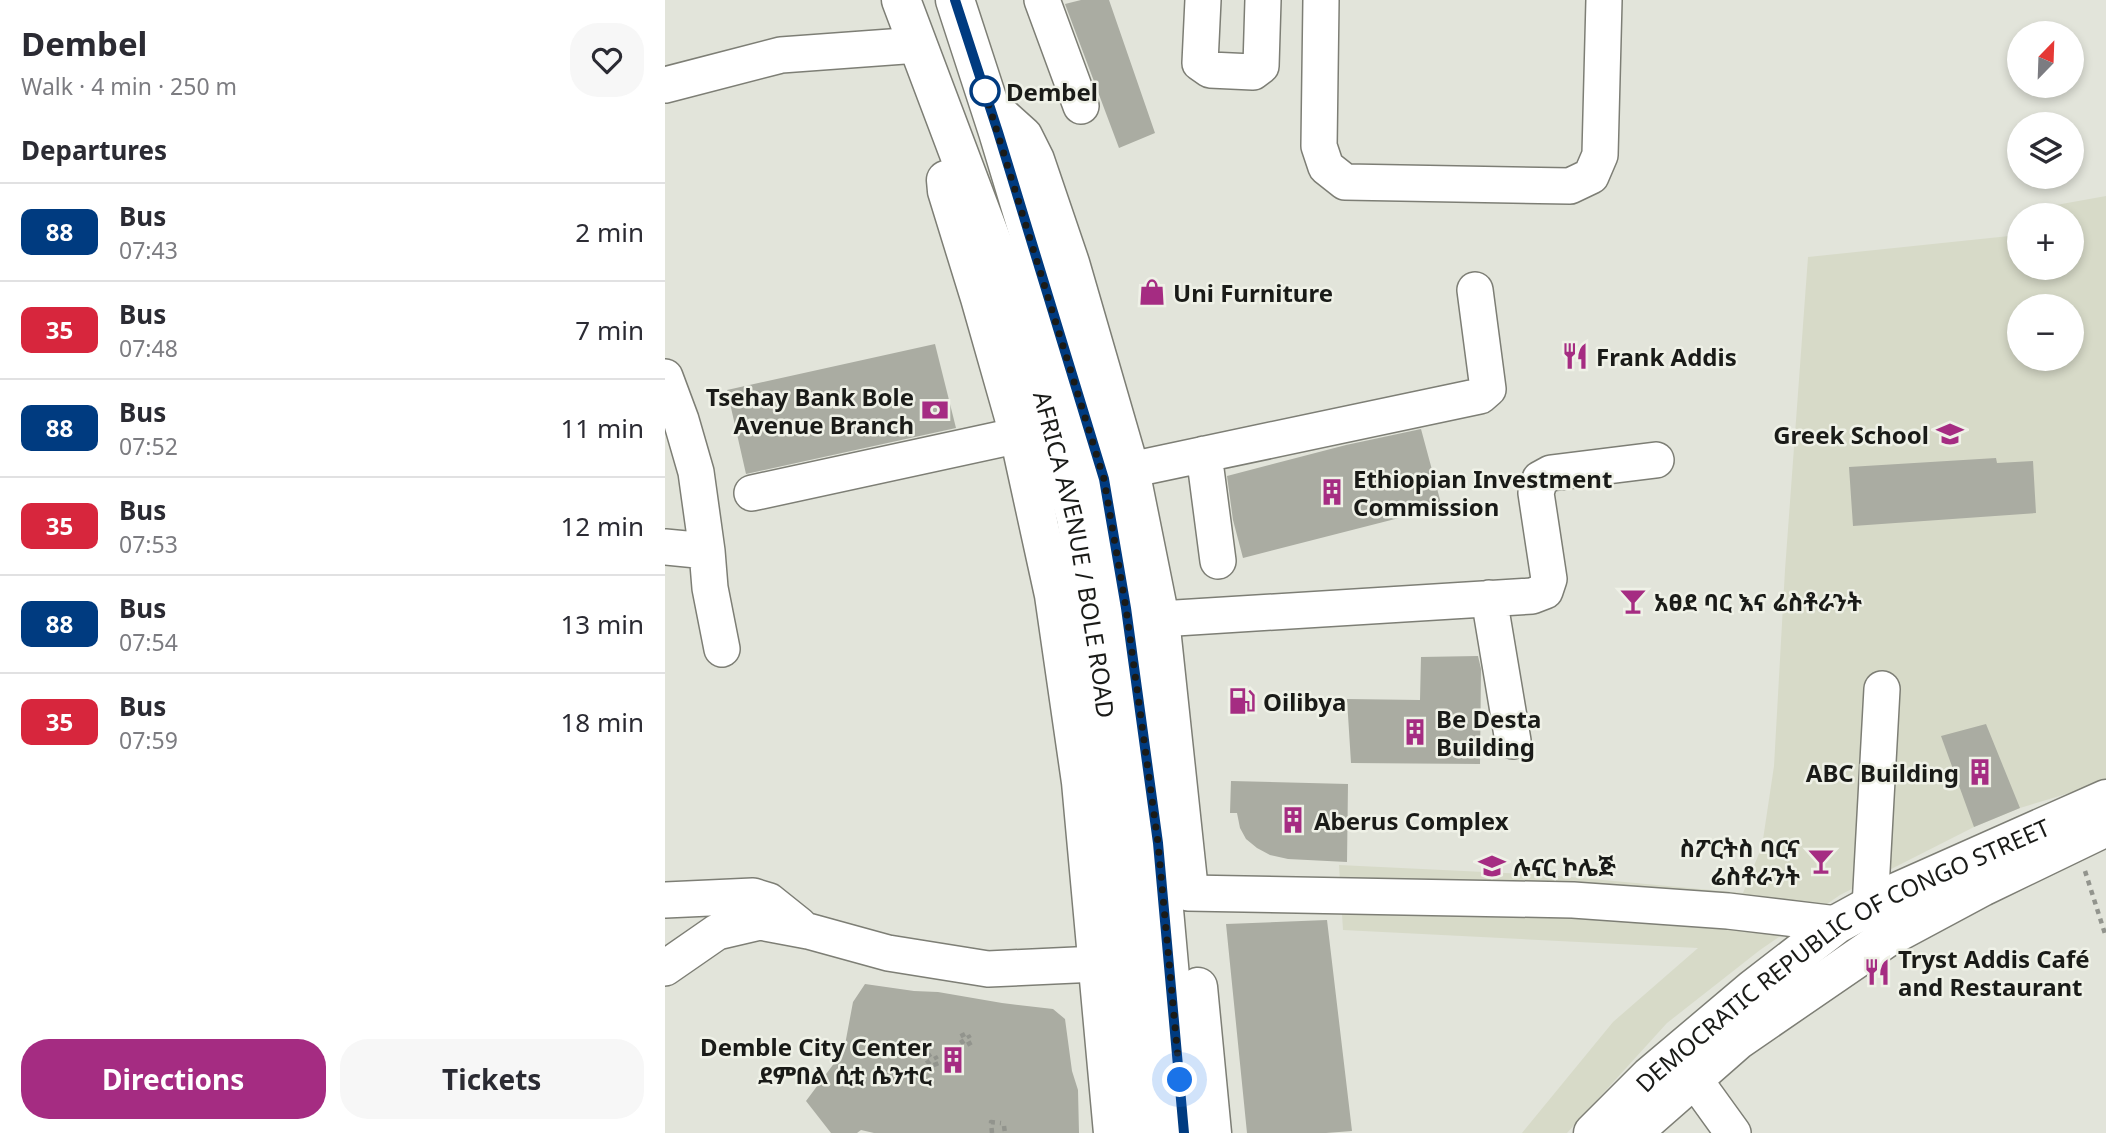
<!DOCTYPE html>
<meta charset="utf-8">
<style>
body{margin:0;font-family:"Noto Sans","Noto Sans Ethiopic",sans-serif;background:#f7f7f7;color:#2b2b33;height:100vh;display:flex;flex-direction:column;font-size:26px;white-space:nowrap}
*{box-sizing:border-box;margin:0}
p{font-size:23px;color:#7c7c81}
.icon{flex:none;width:38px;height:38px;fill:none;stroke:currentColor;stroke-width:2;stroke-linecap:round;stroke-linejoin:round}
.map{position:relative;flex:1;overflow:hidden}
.panel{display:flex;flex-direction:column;background:#fff;width:665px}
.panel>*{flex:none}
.badge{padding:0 14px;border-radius:10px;font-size:24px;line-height:46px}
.needle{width:46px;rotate:23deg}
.buttons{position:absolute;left:1342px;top:21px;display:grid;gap:14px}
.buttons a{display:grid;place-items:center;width:77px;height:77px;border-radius:50%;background:#fff;box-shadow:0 4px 10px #0003;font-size:35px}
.you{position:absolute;width:35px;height:35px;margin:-18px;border:5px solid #fff;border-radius:50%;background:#1a73e8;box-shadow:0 0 0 10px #1a73e833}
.map>.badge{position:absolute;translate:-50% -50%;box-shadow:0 0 0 4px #fff}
h2{padding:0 21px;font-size:26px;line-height:63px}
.round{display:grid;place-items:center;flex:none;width:74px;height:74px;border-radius:28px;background:#f7f7f7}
.headline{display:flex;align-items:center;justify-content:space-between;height:119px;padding:0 21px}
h1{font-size:33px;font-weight:700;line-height:52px}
.primary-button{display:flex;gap:14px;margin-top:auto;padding:14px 21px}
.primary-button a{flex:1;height:80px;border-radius:28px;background:#a52c82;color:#fff;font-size:28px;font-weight:700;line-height:80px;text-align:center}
.primary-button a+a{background:#f7f7f7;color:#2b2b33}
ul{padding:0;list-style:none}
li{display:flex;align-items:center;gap:21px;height:98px;padding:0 21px;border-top:2px solid #e1e1e2}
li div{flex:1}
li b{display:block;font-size:26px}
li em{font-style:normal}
li .badge{min-width:77px;font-weight:700;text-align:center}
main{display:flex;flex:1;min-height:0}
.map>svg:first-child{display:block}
.built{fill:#d7dac8;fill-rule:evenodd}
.building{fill:#aaaca2}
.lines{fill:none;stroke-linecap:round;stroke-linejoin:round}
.minor-casing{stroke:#7d7e75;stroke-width:38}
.major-casing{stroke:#7d7e75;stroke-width:41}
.path{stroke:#92948d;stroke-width:4.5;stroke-dasharray:5 5;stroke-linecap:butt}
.minor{stroke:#fff;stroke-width:35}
.major{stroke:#fff;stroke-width:38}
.line-casing{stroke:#fff;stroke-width:16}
.line{stroke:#003b80;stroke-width:10}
.walk{stroke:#1a1b18;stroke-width:7;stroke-dasharray:0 12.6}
.stop-dot{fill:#fff;stroke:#003b80;stroke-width:3.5}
.labels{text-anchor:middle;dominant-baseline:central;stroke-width:5;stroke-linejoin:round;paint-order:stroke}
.stop-label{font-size:24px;font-weight:bold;fill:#1a1b18;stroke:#eff1e7;text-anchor:start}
.poi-label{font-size:24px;font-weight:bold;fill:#1a1b18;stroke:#eff1e7;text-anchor:start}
.street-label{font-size:24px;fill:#1a1b18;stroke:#eff1e7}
</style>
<main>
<section class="panel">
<div class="headline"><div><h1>Dembel</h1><p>Walk · 4 min · 250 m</p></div><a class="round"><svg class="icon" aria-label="heart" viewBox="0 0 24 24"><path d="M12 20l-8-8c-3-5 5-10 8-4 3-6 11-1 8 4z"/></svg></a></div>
<h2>Departures</h2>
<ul>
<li><span class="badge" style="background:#003b80;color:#fff">88</span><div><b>Bus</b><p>07:43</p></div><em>2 min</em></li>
<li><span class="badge" style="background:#d7263d;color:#fff">35</span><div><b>Bus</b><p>07:48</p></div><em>7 min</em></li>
<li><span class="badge" style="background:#003b80;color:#fff">88</span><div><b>Bus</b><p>07:52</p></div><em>11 min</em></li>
<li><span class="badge" style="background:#d7263d;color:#fff">35</span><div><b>Bus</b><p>07:53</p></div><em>12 min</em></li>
<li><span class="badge" style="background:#003b80;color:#fff">88</span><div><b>Bus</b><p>07:54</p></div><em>13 min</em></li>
<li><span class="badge" style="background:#d7263d;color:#fff">35</span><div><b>Bus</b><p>07:59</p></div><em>18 min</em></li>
</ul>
<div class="primary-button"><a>Directions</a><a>Tickets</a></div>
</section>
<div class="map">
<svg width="1441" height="1133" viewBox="0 0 1441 1133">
<rect width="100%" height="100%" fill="#e2e4da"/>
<path class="built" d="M1441 196V782L1355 808 1309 827 1175 895 1095 950 1002 1023 902 1133H857L948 1022 1033 948 678 930 674 865 884 875 1078 893 1097 846 1109 766 1120 570 1143 257 1354 235V268H1407V215H1377L1380 207ZM1354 306H1407V359H1354Z"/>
<path class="building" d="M416 0H444L490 133 454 148 400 4Z
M270 344 291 428 81 474 62 390Z
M756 429 777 507 578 558 568 520 562 476 681 445Z
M1331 458 1332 463 1368 461 1371 513 1188 526 1184 467Z
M813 656 816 669 815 764 686 763 682 699 755 700 756 657Z
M1321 724 1355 808 1309 827 1276 736Z
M566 781 683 784 682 862 623 859 605 855 592 848 581 839 575 828 572 813H565Z
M662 920 687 1131 661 1133H582L561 924Z
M200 984 249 991 273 992 337 1003 388 1009 400 1019 407 1071 413 1090 414 1133H209L196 1130 192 1133H166L141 1101 179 1050 188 1002Z"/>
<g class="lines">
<defs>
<path id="minor" d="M377 0 416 106
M538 0 535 63 545 70 588 72 596 66 598 0
M656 0 654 146 661 167 680 182 905 186 926 176 935 155 939 0
M0 85 116 55 253 45
M0 377 16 420 31 472 42 551 0 547
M539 454 553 561
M465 470 815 396 823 389 810 290
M87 493 354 435
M42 551 45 588 57 649
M824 598 848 741
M495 619 867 596 880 591 884 579 871 493 875 479 886 473 991 460
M523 893 908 900 1063 911 1172 924
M0 900 88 896 104 901 134 925
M1216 929 1205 907 1217 689
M0 968 52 932 95 922 143 931 223 953 323 969 432 964
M1029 1079 1068 1133"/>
<g id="major">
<path id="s1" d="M236 0 363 337 411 518 437 675 467 936 484 1133"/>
<path d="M290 0 333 132 438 479 461 608 493 843 519 1133"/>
<path d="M338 118 358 136 370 160 405 263 465 470 495 619 523 882"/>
<path d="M281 180 282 191 315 298 354 435 389 595 416 782 448 1133"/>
<path d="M533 987 547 1133"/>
<path id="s2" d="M928 1133 985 1076 1088 989 1172 924 1225 895 1441 799"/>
<path d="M967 1133 1073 1040 1220 939 1317 887 1439 828"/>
</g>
</defs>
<use href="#minor" class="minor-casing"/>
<use href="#major" class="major-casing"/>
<path class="path" d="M1420 871 1441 937
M300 1034 294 1037 300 1046 307 1042 303 1035
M266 1054 260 1058 266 1066 274 1063 270 1056
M339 1126 340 1133
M327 1133 326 1122 336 1123"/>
<use href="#minor" class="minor"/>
<use href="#major" class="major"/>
</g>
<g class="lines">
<defs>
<path id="line" d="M290 0 333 132 439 479 461 608 493 843 519 1133"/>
</defs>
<use href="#line" class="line-casing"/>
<use href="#line" class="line"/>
<path class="walk" d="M320 91 318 86 439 479 461 608 493 843 515 1080"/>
</g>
<defs>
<symbol id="shop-bare" viewBox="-9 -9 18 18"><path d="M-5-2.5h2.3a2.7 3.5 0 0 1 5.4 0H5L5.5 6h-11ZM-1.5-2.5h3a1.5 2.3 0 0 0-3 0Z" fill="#a52c82" stroke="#eff1e7" stroke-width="2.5" paint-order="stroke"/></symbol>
<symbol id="restaurant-bare" viewBox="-9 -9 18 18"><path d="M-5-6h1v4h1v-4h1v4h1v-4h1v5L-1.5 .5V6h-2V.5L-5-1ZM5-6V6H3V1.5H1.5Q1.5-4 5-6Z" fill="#a52c82" stroke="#eff1e7" stroke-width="2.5" paint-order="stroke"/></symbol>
<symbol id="bank-bare" viewBox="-9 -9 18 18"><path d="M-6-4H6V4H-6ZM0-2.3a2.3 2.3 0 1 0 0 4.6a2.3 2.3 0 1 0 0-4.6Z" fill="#a52c82" stroke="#eff1e7" stroke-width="2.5" paint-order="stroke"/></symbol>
<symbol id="school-bare" viewBox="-9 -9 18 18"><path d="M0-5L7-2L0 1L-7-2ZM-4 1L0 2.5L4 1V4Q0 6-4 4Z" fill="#a52c82" stroke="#eff1e7" stroke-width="2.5" paint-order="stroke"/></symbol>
<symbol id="building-bare" viewBox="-9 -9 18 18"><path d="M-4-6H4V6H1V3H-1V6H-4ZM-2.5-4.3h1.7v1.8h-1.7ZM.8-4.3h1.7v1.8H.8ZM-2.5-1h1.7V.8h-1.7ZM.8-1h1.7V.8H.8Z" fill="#a52c82" stroke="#eff1e7" stroke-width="2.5" paint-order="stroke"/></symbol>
<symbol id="bar-bare" viewBox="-9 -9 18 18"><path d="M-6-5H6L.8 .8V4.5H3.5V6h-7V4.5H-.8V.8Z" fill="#a52c82" stroke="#eff1e7" stroke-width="2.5" paint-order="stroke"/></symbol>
<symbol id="fuel-bare" viewBox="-9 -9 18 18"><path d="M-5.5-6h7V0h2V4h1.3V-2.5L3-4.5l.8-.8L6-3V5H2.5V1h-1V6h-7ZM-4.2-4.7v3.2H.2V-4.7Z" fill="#a52c82" stroke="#eff1e7" stroke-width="2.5" paint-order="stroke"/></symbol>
<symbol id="university-bare" viewBox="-9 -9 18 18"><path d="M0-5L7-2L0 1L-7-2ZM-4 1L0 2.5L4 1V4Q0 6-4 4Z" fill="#a52c82" stroke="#eff1e7" stroke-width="2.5" paint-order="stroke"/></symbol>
</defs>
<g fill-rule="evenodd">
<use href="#shop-bare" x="468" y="273" width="38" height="38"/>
<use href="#restaurant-bare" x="891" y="337" width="38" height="38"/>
<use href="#bank-bare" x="251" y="391" width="38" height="38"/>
<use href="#school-bare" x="1266" y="415" width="38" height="38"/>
<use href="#building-bare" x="648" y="473" width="38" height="38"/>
<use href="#bar-bare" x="949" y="582" width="38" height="38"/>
<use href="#fuel-bare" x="558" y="682" width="38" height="38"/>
<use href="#building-bare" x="731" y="713" width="38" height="38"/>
<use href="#building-bare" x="1296" y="753" width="38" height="38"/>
<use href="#building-bare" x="609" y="801" width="38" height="38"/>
<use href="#bar-bare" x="1137" y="842" width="38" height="38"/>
<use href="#university-bare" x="808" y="847" width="38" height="38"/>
<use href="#restaurant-bare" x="1193" y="953" width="38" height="38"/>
<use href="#building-bare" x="269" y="1041" width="38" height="38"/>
</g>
<circle class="stop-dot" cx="320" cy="91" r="14"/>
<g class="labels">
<g class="stop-label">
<text x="341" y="91">Dembel</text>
</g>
<g class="poi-label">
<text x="508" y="292">Uni Furniture</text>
<text x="931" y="356">Frank Addis</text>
<text x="249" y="396" text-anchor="end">Tsehay Bank Bole<tspan x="249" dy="28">Avenue Branch</tspan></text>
<text x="1264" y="434" text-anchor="end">Greek School</text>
<text x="688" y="478">Ethiopian Investment<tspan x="688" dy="28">Commission</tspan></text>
<text x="989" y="601">አፀደ ባር እና ሬስቶራንት</text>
<text x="598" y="701">Oilibya</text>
<text x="771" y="718">Be Desta<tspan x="771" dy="28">Building</tspan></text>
<text x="1294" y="772" text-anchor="end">ABC Building</text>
<text x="649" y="820">Aberus Complex</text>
<text x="1135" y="847" text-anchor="end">ስፖርትስ ባርና<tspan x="1135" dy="28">ሬስቶራንት</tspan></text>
<text x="848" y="866">ሉናር ኮሌጅ</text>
<text x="1233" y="958">Tryst Addis Café<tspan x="1233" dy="28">and Restaurant</tspan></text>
<text x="267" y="1046" text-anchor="end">Demble City Center<tspan x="267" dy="28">ደምበል ሲቲ ሴንተር</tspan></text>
</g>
<g class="street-label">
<text stroke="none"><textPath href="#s1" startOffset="583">AFRICA AVENUE / BOLE ROAD</textPath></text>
<text stroke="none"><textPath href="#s2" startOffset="310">DEMOCRATIC REPUBLIC OF CONGO STREET</textPath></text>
</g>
</g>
</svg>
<div class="buttons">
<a><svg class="needle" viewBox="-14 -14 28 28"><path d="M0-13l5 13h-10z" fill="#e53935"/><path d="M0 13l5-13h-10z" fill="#7c7c81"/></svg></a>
<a><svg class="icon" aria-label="layers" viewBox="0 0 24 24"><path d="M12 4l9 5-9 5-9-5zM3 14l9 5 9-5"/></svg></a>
<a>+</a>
<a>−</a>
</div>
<div class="you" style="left:515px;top:1080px"></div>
</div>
</main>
